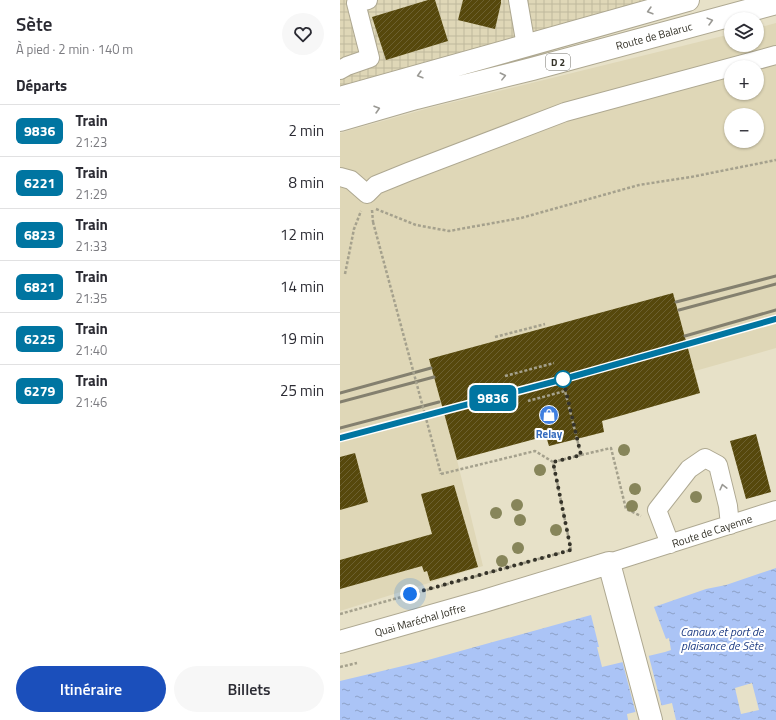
<!DOCTYPE html>
<html lang="fr">
<meta charset="utf-8">
<style>
body{margin:0;font-family:"Titillium Web",sans-serif;background:#f7f7f7;color:#2b2b33;height:100vh;display:flex;flex-direction:column;font-size:15px;white-space:nowrap}
*{box-sizing:border-box;margin:0}
p{font-size:13px;color:#7c7c81}
.icon{flex:none;width:22px;height:22px;fill:none;stroke:currentColor;stroke-width:2;stroke-linecap:round;stroke-linejoin:round}
.map{position:relative;flex:1;overflow:hidden}
.details{display:flex;flex-direction:column;background:#fff;width:340px}
.details>*{flex:none}
.badge{padding:0 8px;border-radius:6px;font-size:14px;line-height:26px}
.buttons{position:absolute;left:384px;top:12px;display:grid;gap:8px}
.buttons a{display:grid;place-items:center;width:40px;height:40px;border-radius:50%;background:#fff;box-shadow:0 1px 3px #0004;font-size:20px}
.you{position:absolute;width:20px;height:20px;margin:-10px;border:3px solid #fff;border-radius:50%;background:#1a73e8;box-shadow:0 0 0 6px #1a73e833}
.map>.badge{position:absolute;translate:-50% -50%;box-shadow:0 0 0 2px #fff}
h2{padding:0 16px;font-size:15px;line-height:36px}
.round{display:grid;place-items:center;flex:none;width:42px;height:42px;border-radius:21px;background:#f7f7f7}
.summary{display:flex;align-items:center;justify-content:space-between;height:68px;padding:0 16px}
h1{font-size:19px;font-weight:600;line-height:30px}
.primary-button{display:flex;gap:8px;margin-top:auto;padding:8px 16px}
.primary-button a{flex:1;height:46px;border-radius:24px;background:#1b4fbb;color:#fff;font-size:16px;font-weight:600;line-height:46px;text-align:center}
.primary-button a+a{background:#f7f7f7;color:#2b2b33}
ul{padding:0;list-style:none}
li{display:flex;align-items:center;gap:12px;height:52px;padding:0 16px;border-top:1px solid #e1e1e2}
li div{flex:1}
li b{display:block;font-size:15px}
li em{font-style:normal}
li .badge{min-width:44px;font-weight:700;text-align:center}
main{display:flex;flex:1;min-height:0}
.map>svg:first-child{display:block}
.industrial{fill:url(#industrial-grid)}
.built{fill:#dfd7b7;fill-rule:evenodd}
.water{fill:url(#water-ripples);fill-rule:evenodd}
.pier{fill:#e7e1c8}
.building{fill:url(#building-hatch)}
.lines{fill:none;stroke-linecap:round;stroke-linejoin:round}
.minor-casing{stroke:#aea891;stroke-width:20}
.major-casing{stroke:#aea891;stroke-width:24}
.path{stroke:#a5a18d;stroke-width:2.5;stroke-dasharray:3 2;stroke-linecap:butt}
.minor{stroke:#fff;stroke-width:18}
.major{stroke:#fff;stroke-width:22}
.rail{stroke:#84806f;stroke-width:3}
.path-bridge{stroke:#a5a18d;stroke-width:2.5;stroke-dasharray:3 2;stroke-linecap:butt}
.tree{fill:#87855a}
.oneway{stroke:#9a9994}
.line-casing{stroke:#fff;stroke-width:9}
.line{stroke:#0075a1;stroke-width:6}
.walk{stroke:#353329;stroke-width:4;stroke-dasharray:0 7.2}
.stop-dot{fill:#fff;stroke:#0075a1;stroke-width:2}
.labels{text-anchor:middle;dominant-baseline:central;stroke-width:4;stroke-linejoin:round;paint-order:stroke}
.shield{fill:#fff;stroke:#727069;stroke-width:1}
.shield-label{font-size:10px;font-weight:bold;fill:#353329}
.street-label{font-size:11px;fill:#353329;stroke:#fff}
.shop-label{font-size:11px;font-weight:bold;fill:#366cbe;stroke:#fff}
.water-label{font-size:12px;font-style:italic;fill:#1f3d84;stroke:#fff}
</style>
<main>
<section class="details">
<div class="summary"><div><h1>Sète</h1><p>À pied · 2 min · 140 m</p></div><a class="round"><svg class="icon" aria-label="heart" viewBox="0 0 24 24"><path d="M12 20l-8-8c-3-5 5-10 8-4 3-6 11-1 8 4z"/></svg></a></div>
<h2>Départs</h2>
<ul>
<li><span class="badge" style="background:#0075a1;color:#fff">9836</span><div><b>Train</b><p>21:23</p></div><em>2 min</em></li>
<li><span class="badge" style="background:#0075a1;color:#fff">6221</span><div><b>Train</b><p>21:29</p></div><em>8 min</em></li>
<li><span class="badge" style="background:#0075a1;color:#fff">6823</span><div><b>Train</b><p>21:33</p></div><em>12 min</em></li>
<li><span class="badge" style="background:#0075a1;color:#fff">6821</span><div><b>Train</b><p>21:35</p></div><em>14 min</em></li>
<li><span class="badge" style="background:#0075a1;color:#fff">6225</span><div><b>Train</b><p>21:40</p></div><em>19 min</em></li>
<li><span class="badge" style="background:#0075a1;color:#fff">6279</span><div><b>Train</b><p>21:46</p></div><em>25 min</em></li>
</ul>
<div class="primary-button"><a>Itinéraire</a><a>Billets</a></div>
</section>
<div class="map">
<svg width="436" height="720" viewBox="0 0 436 720">
<defs>
<pattern id="industrial-grid" width="8" height="8" patternUnits="userSpaceOnUse"><rect width="8" height="8" fill="#dfd7b7"/><path d="M0 4h8M4 0v8" fill="none" stroke="#c0b99d"/></pattern>
<pattern id="water-ripples" width="26" height="14" patternUnits="userSpaceOnUse"><rect width="26" height="14" fill="#abc4f6"/><path d="M2 4q2-2 4 0t4 0M15 11q2-2 4 0t4 0" fill="none" stroke="#8ca0c7"/></pattern>
<pattern id="building-hatch" width="6" height="6" patternUnits="userSpaceOnUse"><rect width="6" height="6" fill="#56480c"/><path d="M-1 1l2-2M0 6l6-6M5 7l2-2" fill="none" stroke="#6c6030"/></pattern>
</defs>
<rect width="100%" height="100%" fill="#e7e1c8"/>
<path class="industrial" d="M0 0H337L0 100Z"/>
<path class="built" d="M436 23V348L355 371 360 393 262 421 264 432 209 446 205 436 117 460 143 566 0 611V133L89 108 391 34V45H417V28ZM391 67H417V93H391ZM391 115H417V141H391Z"/>
<path class="water" d="M436 568V720H336L332 703 287 714 288 720H0V681L88 660 251 615 259 647H257L262 667 325 652 331 650 329 638 326 639 314 607 366 589 386 585ZM412 683 419 710 401 714 395 688Z"/>
<path class="pier" d="M308 653 322 707 296 714 282 660Z"/>
<path class="building" d="M88 0H95L108 41 46 60 32 17Z
M123 0H161V3L155 29 118 20Z
M333 293 360 393 262 421 264 432 209 446 206 436 117 460 89 359Z
M416 434 431 492 406 499 390 441Z
M15 453 28 502 0 510V457Z
M114 485 138 567 90 581 87 571 84 572 82 566 0 589V560L92 534 81 494Z"/>
<g class="lines">
<defs>
<path id="minor" d="M178 0 186 46
M0 70 7 66 30 58 16 3 28 0
M0 177 11 180 27 194 36 185 68 172 225 112 436 55
M330 544 317 510 349 469 365 458 378 465 388 506 390 525
M269 563 436 510"/>
<path id="major" d="M0 98 348 0
M0 120 76 98 192 69 436 3
M0 642 144 601 269 563 311 720"/>
</defs>
<use href="#minor" class="minor-casing"/>
<use href="#major" class="major-casing"/>
<path class="path" d="M36 209 76 225 109 231 181 218 299 185 351 177 436 160
M32 210 33 222
M5 274 14 229 21 211
M155 337 205 324
M165 376 214 363
M241 455 271 448 286 509 301 516
M101 474 195 451 213 462
M0 614 231 550 213 462 241 455 225 391 188 401
M0 667 17 663"/>
<use href="#minor" class="minor"/>
<use href="#major" class="major"/>
<path class="rail" d="M336 302 436 276
M339 310 436 284
M345 336 436 310
M347 344 436 319
M0 393 91 368
M0 402 94 377
M0 428 99 402
M0 438 104 411"/>
<path class="path-bridge" d="M33 222 101 474"/>
</g>
<g class="tree">
<circle cx="284" cy="450" r="6"/>
<circle cx="200" cy="470" r="6"/>
<circle cx="295" cy="489" r="6"/>
<circle cx="356" cy="497" r="6"/>
<circle cx="177" cy="505" r="6"/>
<circle cx="292" cy="506" r="6"/>
<circle cx="156" cy="513" r="6"/>
<circle cx="180" cy="520" r="6"/>
<circle cx="216" cy="530" r="6"/>
<circle cx="178" cy="548" r="6"/>
<circle cx="162" cy="561" r="6"/>
</g>
<defs><path id="oneway-chevron" d="M-2-3.5L2.5 0L-2 3.5" fill="none" stroke-width="1.6" stroke-linecap="round" stroke-linejoin="round"/></defs>
<g class="oneway">
<use href="#oneway-chevron" transform="translate(310 11) rotate(164)"/>
<use href="#oneway-chevron" transform="translate(370 21) rotate(-15)"/>
<use href="#oneway-chevron" transform="translate(80 75) rotate(164)"/>
<use href="#oneway-chevron" transform="translate(163 76) rotate(-14)"/>
<use href="#oneway-chevron" transform="translate(37 109) rotate(-16)"/>
<use href="#oneway-chevron" transform="translate(383 487) rotate(-104)"/>
</g>
<g class="lines">
<defs>
<path id="line" d="M0 438 224 379 436 319"/>
</defs>
<use href="#line" class="line-casing"/>
<use href="#line" class="line"/>
<path class="walk" d="M70 594 231 550 213 462 241 455 223 379"/>
</g>
<defs>
<symbol id="shop-disc" viewBox="-11 -11 22 22"><circle r="9.5" fill="#3f7fe0" stroke="#fff"/><path d="M-5-2.5h2.3a2.7 3.5 0 0 1 5.4 0H5L5.5 6h-11ZM-1.5-2.5h3a1.5 2.3 0 0 0-3 0Z" fill="#fff"/></symbol>
</defs>
<g fill-rule="evenodd">
<use href="#shop-disc" x="198" y="404" width="22" height="22"/>
</g>
<circle class="stop-dot" cx="223" cy="379" r="8"/>
<g class="labels">
<rect class="shield" x="206" y="54" width="24" height="16" rx="3"/>
<g class="shield-label">
<text x="218" y="62">D 2</text>
</g>
<g class="street-label">
<text transform="translate(314 36) rotate(-15)">Route de Balaruc</text>
<text transform="translate(372 531) rotate(-18)">Route de Cayenne</text>
<text transform="translate(80 620) rotate(-16)">Quai Maréchal Joffre</text>
</g>
<g class="shop-label">
<text x="209" y="434">Relay</text>
</g>
<g class="water-label">
<text x="382" y="631">Canaux et port de<tspan x="382" dy="14">plaisance de Sète</tspan></text>
</g>
</g>
</svg>
<div class="buttons">
<a><svg class="icon" aria-label="layers" viewBox="0 0 24 24"><path d="M12 4l9 5-9 5-9-5zM3 14l9 5 9-5"/></svg></a>
<a>+</a>
<a>−</a>
</div>
<div class="you" style="left:70px;top:594px"></div>
<b class="badge" style="left:153px;top:398px;background:#0075a1;color:#fff">9836</b>
</div>
</main>
